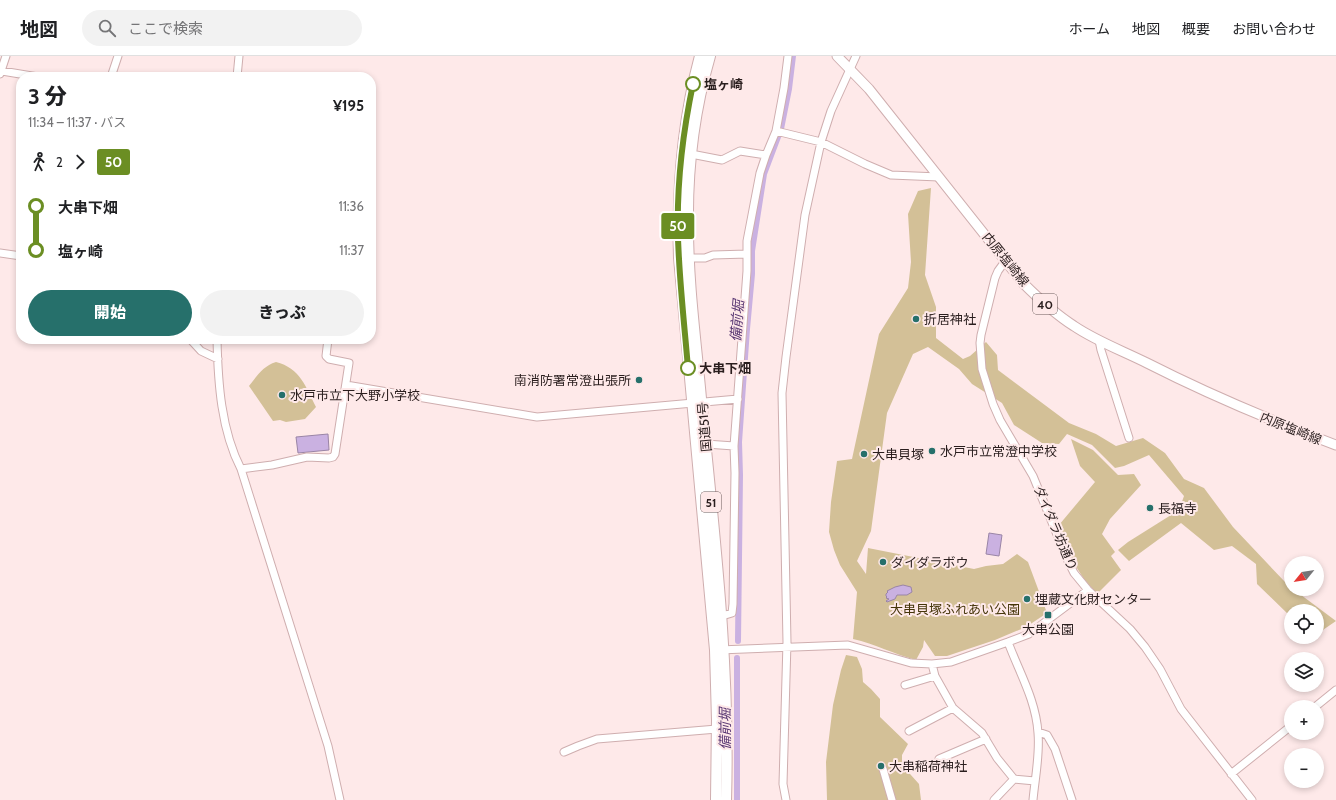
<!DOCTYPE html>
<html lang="ja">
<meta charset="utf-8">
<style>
body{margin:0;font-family:Cabin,"Noto Sans JP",sans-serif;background:#f2f2f2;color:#202124;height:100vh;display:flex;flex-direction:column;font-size:15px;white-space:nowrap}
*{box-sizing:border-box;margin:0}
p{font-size:13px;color:#757577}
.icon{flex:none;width:22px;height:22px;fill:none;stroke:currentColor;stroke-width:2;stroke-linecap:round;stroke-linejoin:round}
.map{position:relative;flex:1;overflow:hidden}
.drawer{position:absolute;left:16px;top:16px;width:360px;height:272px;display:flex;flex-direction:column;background:#fff;border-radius:16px;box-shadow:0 2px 6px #0003}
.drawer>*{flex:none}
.badge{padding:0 8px;border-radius:3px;font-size:14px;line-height:26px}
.needle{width:26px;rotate:240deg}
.fabs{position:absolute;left:1284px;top:500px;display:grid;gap:8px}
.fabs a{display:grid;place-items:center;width:40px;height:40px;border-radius:50%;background:#fff;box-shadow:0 2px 6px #0003;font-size:20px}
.map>.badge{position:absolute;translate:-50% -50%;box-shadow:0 0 0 2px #fff}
.legs{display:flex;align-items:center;gap:6px;height:44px;padding:0 12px;font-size:13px}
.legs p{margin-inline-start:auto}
.overview{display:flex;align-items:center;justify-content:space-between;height:68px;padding:0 12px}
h1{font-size:22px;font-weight:800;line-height:30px}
.primary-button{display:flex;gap:8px;margin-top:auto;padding:8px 12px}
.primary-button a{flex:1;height:46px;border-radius:24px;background:#26706b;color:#fff;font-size:16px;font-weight:800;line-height:46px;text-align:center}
.primary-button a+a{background:#f2f2f2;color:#202124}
ul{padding:0 12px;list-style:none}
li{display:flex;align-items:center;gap:14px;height:44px;font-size:15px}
li i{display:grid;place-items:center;width:6px;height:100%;margin:0 5px;background:currentColor}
li i::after{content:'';width:10px;height:10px;margin:-5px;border:3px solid;border-radius:50%;background:#fff}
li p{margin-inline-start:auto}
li:first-child i{background:linear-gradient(#0000 50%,currentColor 0)}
li:last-child i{background:linear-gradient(currentColor 50%,#0000 0)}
header{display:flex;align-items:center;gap:24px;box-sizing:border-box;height:56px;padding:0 20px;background:#fff;border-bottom:1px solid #e0e0e0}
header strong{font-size:19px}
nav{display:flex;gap:22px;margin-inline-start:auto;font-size:14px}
.search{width:280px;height:36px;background:#f2f2f2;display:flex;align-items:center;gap:10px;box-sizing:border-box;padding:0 14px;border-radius:22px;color:#757577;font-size:15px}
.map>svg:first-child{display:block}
.green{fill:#d3c097}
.water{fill:#cab1e1;stroke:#9a85a6}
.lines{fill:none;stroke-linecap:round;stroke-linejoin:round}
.canal{stroke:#cab1e1;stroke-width:6}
.minor-casing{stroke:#cfaeaf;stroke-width:9}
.major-casing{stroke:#cfaeaf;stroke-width:11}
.highway-casing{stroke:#cfaeaf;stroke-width:12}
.minor{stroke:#fff;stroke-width:7}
.major{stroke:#fff;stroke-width:9}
.highway{stroke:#fff;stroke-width:10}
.line-1-casing{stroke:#fff;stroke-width:9}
.line-1{stroke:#6b8e23;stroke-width:6}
.stop-1-dot{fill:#fff;stroke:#6b8e23;stroke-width:2}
.poi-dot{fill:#26706b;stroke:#fee9e9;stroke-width:1.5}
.labels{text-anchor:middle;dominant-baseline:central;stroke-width:4;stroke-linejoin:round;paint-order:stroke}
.shield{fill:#fee9e9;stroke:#6a5b5b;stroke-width:1}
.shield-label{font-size:12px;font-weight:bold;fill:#2a1e1e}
.stop-label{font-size:13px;font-weight:bold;fill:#2a1e1e;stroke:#fee9e9;text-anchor:start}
.street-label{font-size:13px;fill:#2a1e1e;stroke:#fee9e9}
.poi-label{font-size:13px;fill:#2a1e1e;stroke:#fee9e9;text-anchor:start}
.park-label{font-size:13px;fill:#45350a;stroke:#fee9e9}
.water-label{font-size:14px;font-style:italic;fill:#593773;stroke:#fee9e9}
</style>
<header>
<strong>地図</strong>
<div class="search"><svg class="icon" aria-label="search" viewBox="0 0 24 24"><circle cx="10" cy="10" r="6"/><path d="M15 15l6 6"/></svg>ここで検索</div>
<nav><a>ホーム</a><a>地図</a><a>概要</a><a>お問い合わせ</a></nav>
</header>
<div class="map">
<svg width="1336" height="744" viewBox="0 0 1336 744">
<rect width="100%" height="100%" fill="#fee9e9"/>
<path class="green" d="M931 132 925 219 936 251V282L963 303 970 300 986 286 997 299 998 314 1069 367 1096 378 1116 390 1143 382 1165 397 1184 423 1204 432 1233 471 1285 526 1291 531V533H1293L1336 565 1317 578V555H1291V561L1257 528 1256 508 1232 490 1214 494 1181 467 1129 505 1118 494 1128 486 1179 454 1184 440 1149 399 1124 410 1115 412 1092 389 1067 378 1059 388 1042 387 1014 369 1002 347 972 328 959 313 928 291 913 298 887 357 871 475 857 505 866 518 868 492 974 513 986 510 1003 508 1017 498 1028 506 1047 557 1026 571 995 584 947 600H935L924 584 923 591 916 604C894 598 875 588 853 583L857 536 840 509 834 494 829 476 831 446 837 405 852 403 879 278 908 232 911 206 908 158 918 135Z
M276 306C300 312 306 331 316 351L305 363 286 366 280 364 273 365 249 330C257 320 263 310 276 306Z
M1071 383 1093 394 1118 419 1134 418 1141 429 1110 463 1102 478 1115 496 1111 500 1121 514 1097 538 1084 523 1073 506 1059 469 1095 426 1080 410Z
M846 599 857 601 862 613 863 626 871 633 880 643V661L908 688 902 699V709L919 728 921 744H827L826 706 833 649 841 614Z"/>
<path class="water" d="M328 378 329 394 298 397 296 381Z
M989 477 1002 479 999 500 986 498Z
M903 529 911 531 912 536 907 539H897L895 543 887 546 886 545 889 543 886 542 887 541 886 540V538L888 536 887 535 895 531Z"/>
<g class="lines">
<path class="canal" d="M738 585 740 419 739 386 747 273 752 218V195L764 118 781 73 789 33 793 0
M737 744V602"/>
<defs>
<path id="minor" d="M2 15 38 21
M0 18 6 0
M111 21 118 0
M237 21 239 0
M776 75 821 86 865 108 891 119 939 121
M691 98 722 104 740 95 766 99
M0 197 21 200
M689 202H705L713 199 747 198
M1006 204 998 215 995 222 981 279 980 287 982 313 993 348 1000 364 1033 420 1067 503 1074 517 1088 534 1130 573 1145 591 1160 613 1181 653 1252 744
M190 283 201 295 218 303
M217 283C218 327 221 374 241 413L328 690 340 744
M1099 284 1101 294 1129 382
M346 329 537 361 738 343
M706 388 734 390
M241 413 272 409 307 401 329 402 333 401 335 398 349 307 329 303 326 300 328 283
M722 560 732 557 733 548 735 417 734 390 747 215V185L760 117 766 99 776 75 784 32 788 0
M1008 586C1019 616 1036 644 1038 677 1040 699 1035 722 1033 744
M719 594 848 589 911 607 932 608 951 606 1008 586 1029 578 1088 534
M932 608 935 620 953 652 982 677 997 702 1014 723 1035 725
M905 629 935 620
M1315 651 1336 634
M909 675 953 652
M1038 676 1047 679 1055 693 1072 744
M564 696 578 690 597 683 717 673
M939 703 986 683
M883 713 892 744
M1231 718 1291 670
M786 744 783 728 787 586 782 337 786 301 805 159 821 86 831 55 856 0
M994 744 1014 723"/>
<path id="major" d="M837 0 869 33 1023 227C1039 243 1055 258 1074 270 1096 285 1123 295 1147 307 1208 338 1272 365 1336 389"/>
<path id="highway" d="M700 0C682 66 677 134 679 202L715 594 717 664 716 744
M710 0C694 55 687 113 688 171 688 232 697 293 702 354 715 484 730 613 726 744"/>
</defs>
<use href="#minor" class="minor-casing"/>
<use href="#major" class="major-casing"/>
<use href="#highway" class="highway-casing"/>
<use href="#minor" class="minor"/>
<use href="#major" class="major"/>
<use href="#highway" class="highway"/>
</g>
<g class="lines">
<defs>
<path id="line-1" d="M688 312C685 276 681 240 679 203 675 145 681 85 693 28"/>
</defs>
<use href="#line-1" class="line-1-casing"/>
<use href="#line-1" class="line-1"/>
</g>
<g class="stop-1-dot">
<circle cx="693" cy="28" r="7"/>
<circle cx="688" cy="312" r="7"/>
</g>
<g class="poi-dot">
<circle cx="916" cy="263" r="4"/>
<circle cx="639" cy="324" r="4"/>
<circle cx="282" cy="339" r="4"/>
<circle cx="932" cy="395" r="4"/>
<circle cx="864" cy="398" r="4"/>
<circle cx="1150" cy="452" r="4"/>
<circle cx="883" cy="506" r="4"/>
<circle cx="1027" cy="543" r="4"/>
<rect x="1044" y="555" width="8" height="8" rx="2"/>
<circle cx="881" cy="710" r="4"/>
</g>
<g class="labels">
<g class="shield">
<rect x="1033" y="238" width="24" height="20" rx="3"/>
<rect x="701" y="436" width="20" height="20" rx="3"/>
</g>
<g class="shield-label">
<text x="1045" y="248">40</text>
<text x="711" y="446">51</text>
</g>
<g class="stop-label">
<text x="704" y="28">塩ヶ崎</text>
<text x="699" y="312">大串下畑</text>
</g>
<g class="street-label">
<text transform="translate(1006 203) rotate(51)">内原塩崎線</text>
<text transform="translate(704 371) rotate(-95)">国道51号</text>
<text transform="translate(1291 372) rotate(22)">内原塩崎線</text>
<text transform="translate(1056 472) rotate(67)">ダイダラ坊通り</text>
</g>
<g class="poi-label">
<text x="924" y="263">折居神社</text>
<text x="631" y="324" text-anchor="end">南消防署常澄出張所</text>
<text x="290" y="339">水戸市立下大野小学校</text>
<text x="940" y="395">水戸市立常澄中学校</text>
<text x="872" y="398">大串貝塚</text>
<text x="1158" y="452">長福寺</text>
<text x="891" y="506">ダイダラボウ</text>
<text x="1035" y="543">埋蔵文化財センター</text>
<text x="1048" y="573" text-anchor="middle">大串公園</text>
<text x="889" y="710">大串稲荷神社</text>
</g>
<g class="park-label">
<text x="955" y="553">大串貝塚ふれあい公園</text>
</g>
<g class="water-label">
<text transform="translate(737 265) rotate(-85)">備前堀</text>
<text transform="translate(725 673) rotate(-90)">備前堀</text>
</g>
</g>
</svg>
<div class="fabs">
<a><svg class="needle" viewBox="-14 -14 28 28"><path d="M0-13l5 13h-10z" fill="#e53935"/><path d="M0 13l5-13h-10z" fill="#757577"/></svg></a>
<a><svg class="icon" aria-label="locate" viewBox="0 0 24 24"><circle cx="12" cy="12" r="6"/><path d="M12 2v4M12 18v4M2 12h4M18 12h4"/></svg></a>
<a><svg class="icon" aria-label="layers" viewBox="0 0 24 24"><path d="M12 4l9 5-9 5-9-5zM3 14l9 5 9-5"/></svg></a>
<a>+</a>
<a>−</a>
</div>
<b class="badge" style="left:678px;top:170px;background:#6b8e23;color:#fff">50</b>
<section class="drawer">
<div class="overview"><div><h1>3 分</h1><p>11:34 – 11:37 · バス</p></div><b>¥195</b></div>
<div class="legs"><svg class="icon" aria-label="walk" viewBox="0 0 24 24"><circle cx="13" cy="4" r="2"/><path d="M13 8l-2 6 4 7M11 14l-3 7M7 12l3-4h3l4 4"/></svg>2<svg class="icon" aria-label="forward" viewBox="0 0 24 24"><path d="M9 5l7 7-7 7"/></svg><b class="badge" style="background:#6b8e23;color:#fff">50</b></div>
<ul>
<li><i style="color:#6b8e23"></i><b>大串下畑</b><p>11:36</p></li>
<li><i style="color:#6b8e23"></i><b>塩ヶ崎</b><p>11:37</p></li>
</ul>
<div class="primary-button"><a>開始</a><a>きっぷ</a></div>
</section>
</div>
